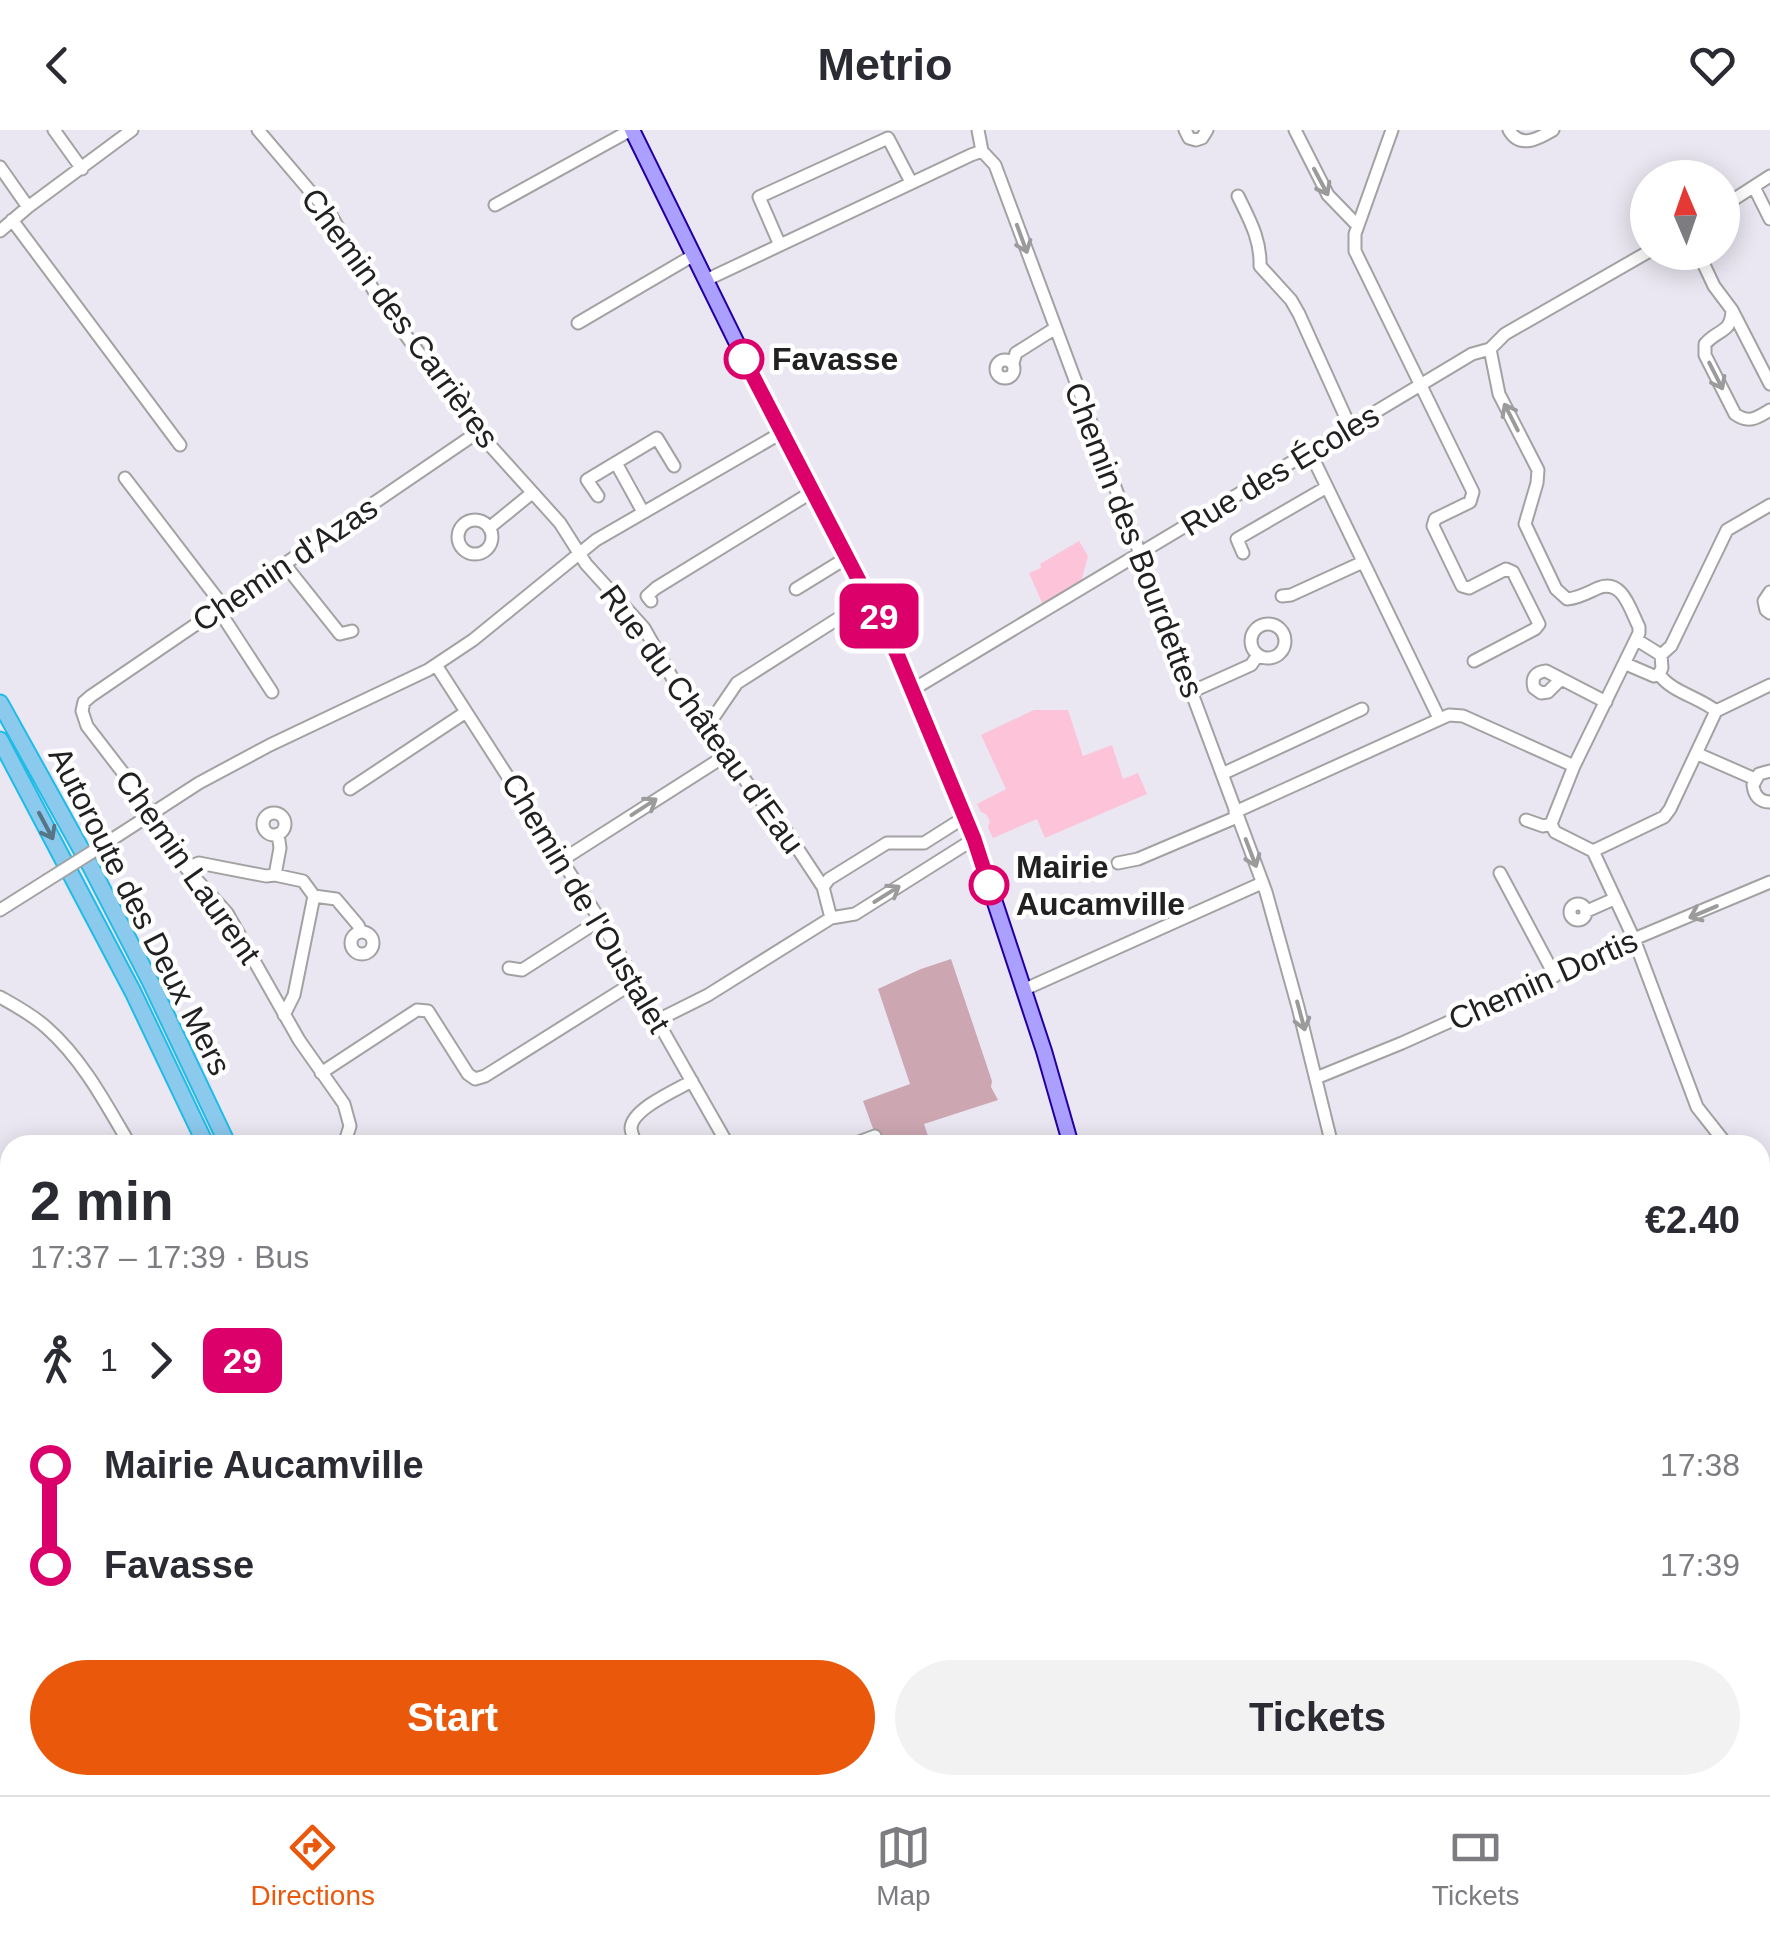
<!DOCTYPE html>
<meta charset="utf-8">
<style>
body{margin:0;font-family:Arial,sans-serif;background:#f2f2f3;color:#2b2b33;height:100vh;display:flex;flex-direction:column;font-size:38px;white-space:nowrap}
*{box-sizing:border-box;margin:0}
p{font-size:32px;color:#7c7c81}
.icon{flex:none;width:55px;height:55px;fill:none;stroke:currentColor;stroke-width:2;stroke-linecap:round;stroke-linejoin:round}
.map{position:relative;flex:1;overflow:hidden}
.sheet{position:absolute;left:0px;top:1005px;width:1770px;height:660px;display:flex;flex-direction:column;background:#fff;border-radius:30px 30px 0 0;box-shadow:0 5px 25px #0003}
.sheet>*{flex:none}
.badge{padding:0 20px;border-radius:15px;font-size:35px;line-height:65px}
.needle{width:65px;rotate:358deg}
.buttons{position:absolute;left:1630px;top:30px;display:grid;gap:20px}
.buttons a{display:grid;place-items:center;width:110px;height:110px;border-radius:50%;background:#fff;box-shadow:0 5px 25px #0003;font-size:50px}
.map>.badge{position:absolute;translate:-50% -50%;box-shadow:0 0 0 5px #fff}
.legs{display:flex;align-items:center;gap:15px;height:110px;padding:0 30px;font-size:32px}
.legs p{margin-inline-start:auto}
.summary{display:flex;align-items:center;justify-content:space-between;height:170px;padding:0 30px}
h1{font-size:55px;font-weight:600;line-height:75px}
.primary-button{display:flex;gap:20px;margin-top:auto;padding:20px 30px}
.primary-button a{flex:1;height:115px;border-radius:60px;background:#ea580c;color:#fff;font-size:40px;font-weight:600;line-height:115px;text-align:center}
.primary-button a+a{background:#f2f2f3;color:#2b2b33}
ul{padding:0 30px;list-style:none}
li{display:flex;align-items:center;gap:35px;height:100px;font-size:38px}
li i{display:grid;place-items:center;width:15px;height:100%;margin:0 12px;background:currentColor}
li i::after{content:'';width:25px;height:25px;margin:-12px;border:8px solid;border-radius:50%;background:#fff}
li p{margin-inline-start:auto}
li:first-child i{background:linear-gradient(#0000 50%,currentColor 0)}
li:last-child i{background:linear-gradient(currentColor 50%,#0000 0)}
header{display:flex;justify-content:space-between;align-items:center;height:130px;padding:0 30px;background:#fff;font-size:45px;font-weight:600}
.tabs{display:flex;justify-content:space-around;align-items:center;height:140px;border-top:2px solid #e1e1e2;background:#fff;font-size:28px;color:#7c7c81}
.tabs a{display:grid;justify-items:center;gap:5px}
.tabs .active{color:#ea580c}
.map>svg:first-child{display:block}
.cemetery{fill:#cca7b2}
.park{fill:#fdc3d8}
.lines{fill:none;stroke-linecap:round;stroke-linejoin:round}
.minor-casing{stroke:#a2a2a2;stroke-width:15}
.major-casing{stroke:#23009e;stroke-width:18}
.highway-casing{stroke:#1ebce6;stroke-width:19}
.minor{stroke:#fff;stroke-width:11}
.major{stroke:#ab9fff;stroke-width:14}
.highway{stroke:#8bc9ed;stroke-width:15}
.minor-bridge-casing{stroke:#a2a2a2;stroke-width:15;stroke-linecap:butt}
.minor-bridge{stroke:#fff;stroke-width:11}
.oneway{stroke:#9b9b9b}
.oneway2{stroke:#567587}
.line-1-casing{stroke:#fff;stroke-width:22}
.line-1{stroke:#dc006b;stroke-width:15}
.stop-1-dot{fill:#fff;stroke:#dc006b;stroke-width:5}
.labels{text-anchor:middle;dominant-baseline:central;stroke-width:9;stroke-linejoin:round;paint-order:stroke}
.street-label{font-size:32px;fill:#212121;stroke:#fff}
.stop-label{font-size:32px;font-weight:bold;fill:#212121;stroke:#fff;text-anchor:start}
</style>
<header><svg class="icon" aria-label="back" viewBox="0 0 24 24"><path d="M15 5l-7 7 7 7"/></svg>Metrio<svg class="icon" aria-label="heart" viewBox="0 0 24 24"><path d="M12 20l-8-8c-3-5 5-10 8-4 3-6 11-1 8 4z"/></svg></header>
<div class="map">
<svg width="1770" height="1665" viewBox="0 0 1770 1665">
<rect width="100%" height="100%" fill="#eae7f2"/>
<path class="cemetery" d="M951 829 992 951 991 957 998 970 924 994 928 1006 964 1015H879L863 971 910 954 878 859 921 839Z"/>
<path class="park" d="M1079 411 1088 426 1081 452 1043 475 1029 443 1041 438 1040 434Z
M1034 580H1068L1083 626 1112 615 1123 649 1138 643 1147 664 1045 708 1037 689 993 708 988 698 990 691 986 684 981 682 977 674 1006 659 981 605Z"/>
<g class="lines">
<defs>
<path id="minor" d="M54 0 82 39
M258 0 332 87 378 168 478 302 560 393 586 434 644 498 678 558 756 665 784 698 823 757
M978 0 982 21 995 35 1266 762 1298 877 1332 1015
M1185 0 1189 8 1196 10 1202 8 1207 0
M1295 0 1328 65 1358 96
M1392 0 1355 104V121L1473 362 1470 372 1435 389 1433 396 1462 456 1469 458 1506 439 1513 442 1539 494 1535 499 1474 531
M1509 0C1520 19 1538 9 1553 0
M0 37 28 77
M1754 57 1770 89
M1238 66C1249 89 1261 109 1260 136L1291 170 1299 184 1351 299
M495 75 631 0
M1722 77 1770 46
M12 90 180 315
M0 101 28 77 132 0
M779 113 759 67 888 8 911 52
M1698 122 1714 156 1732 180 1770 254
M706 150 971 25 982 21
M1732 180C1731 204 1719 198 1705 214V225L1735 284C1749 294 1757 288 1770 280
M578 193 694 125
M1490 219 1499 264 1538 340 1537 353 1525 394 1556 459 1567 469C1579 468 1587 463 1598 458 1623 448 1630 480 1639 497V503L1574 636 1551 694 1555 702 1593 721 1634 809 1697 977 1727 1015
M996 239a9 9 0 1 1 18 0a9 9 0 1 1-18 0Z
M1013 233 1016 223 1054 199
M1310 322 1439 588
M616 333 643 382
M125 348 223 476
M598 366 587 350 657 308 674 336
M458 407a17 17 0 1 1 34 0a17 17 0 1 1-34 0Z
M489 398 532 363
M1243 423 1237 409 1327 357
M285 435 340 504 352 501
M796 459 848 427
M1770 462 1764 471 1766 480 1770 483
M1282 466 1291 465 1363 432
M651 471 647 466 656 458 812 362
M218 479 272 562
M1251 511a17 17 0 1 1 34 0a17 17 0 1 1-34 0Z
M1661 525 1671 516 1727 400 1770 375
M1626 534 1654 546 1659 544 1662 538 1661 525 1637 510
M436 535 600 790 728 1015
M1659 544C1671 562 1699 567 1716 581L1770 555
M1561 549 1548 562 1541 563 1534 558C1531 547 1536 542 1546 541L1606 572
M912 560 1472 224 1490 219 1505 204 1648 122
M1191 562 1251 535 1258 525
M705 595 711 591 737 553 839 488 872 473
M1698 624 1755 649
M1770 641 1759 644 1753 655C1754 665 1759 672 1770 672
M1222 644 1362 579
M350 659 466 582
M162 677 199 653 270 615 428 540 473 510 596 410 781 303
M1235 682 1449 585 1463 586 1574 636
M263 694a11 11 0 1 1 22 0a11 11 0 1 1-22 0Z
M965 687 924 713H887L829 749 823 757 831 788 855 784 974 709
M1526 690 1543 696 1551 694
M108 712 142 690
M1593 721 1664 687 1670 679 1716 581
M562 730 728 624
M1118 733 1138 729 1237 687
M186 738 199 733 266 746 275 745 303 751 314 766 294 865 284 885
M1500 743 1555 846
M275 745 280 718 278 704
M314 766 336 769 358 795 361 802
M1570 782a8 8 0 1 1 16 0a8 8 0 1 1-16 0Z
M0 780 46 751
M1587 781 1614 769
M351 813a11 11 0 1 1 22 0a11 11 0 1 1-22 0Z
M509 838 522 840 600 790
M1023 860 1262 753
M0 867C16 876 33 885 47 898 83 930 106 974 130 1015
M658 890 708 865 831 788
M321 943 417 880 428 881 468 944 475 949 485 946 636 851
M1316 948 1402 913 1634 809 1770 752
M344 1015 350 996 344 974 299 910 227 783 186 738 137 661 87 596 82 581 84 572 91 566 478 302
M636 1015C635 1012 631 1002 631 998 632 979 676 960 692 951
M851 1015 875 1006
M1760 1085 1770 1080
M1760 1349 1770 1339
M1761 1433 1770 1408
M1760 1457 1767 1453 1770 1447
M0 1582 10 1581
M1760 1611 1770 1606
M218 1655 221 1665
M1067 1655 1069 1665
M1520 1655 1523 1665
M1684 1655 1689 1665
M885 1665 910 1658
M928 1665 932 1661 934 1655
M1602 1665 1623 1655"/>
<path id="major" d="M632 0 781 303 872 473 897 524 974 709 1044 921 1071 1015
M1245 1655 1247 1665"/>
<path id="highway" d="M0 573 91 737 150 851 228 1015
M0 610 133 862 206 1015
M480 1655 485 1665
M501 1655 506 1665"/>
</defs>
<use href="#minor" class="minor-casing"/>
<use href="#major" class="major-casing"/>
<use href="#highway" class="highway-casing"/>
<use href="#minor" class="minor"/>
<use href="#major" class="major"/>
<use href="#highway" class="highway"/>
<defs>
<path id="minor-bridge" d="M142 690 162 677
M46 751 108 712"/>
</defs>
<use href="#minor-bridge" class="minor-bridge-casing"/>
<use href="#minor-bridge" class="minor-bridge"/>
</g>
<defs><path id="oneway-shaft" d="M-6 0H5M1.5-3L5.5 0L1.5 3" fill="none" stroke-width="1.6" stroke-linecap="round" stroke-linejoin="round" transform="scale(2.5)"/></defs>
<g class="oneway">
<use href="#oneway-shaft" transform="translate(1321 52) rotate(62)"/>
<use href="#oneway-shaft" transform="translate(1022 109) rotate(70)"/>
<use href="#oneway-shaft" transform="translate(1716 246) rotate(63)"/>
<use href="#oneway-shaft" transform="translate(1511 287) rotate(-117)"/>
<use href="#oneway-shaft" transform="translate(644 677) rotate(-33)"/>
<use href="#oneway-shaft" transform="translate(1251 723) rotate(69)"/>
<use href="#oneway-shaft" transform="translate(887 764) rotate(-32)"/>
<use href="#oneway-shaft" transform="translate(1703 782) rotate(157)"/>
<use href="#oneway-shaft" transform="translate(1301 886) rotate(75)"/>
</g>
<use class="oneway2" href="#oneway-shaft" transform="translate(46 696) rotate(62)"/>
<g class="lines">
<defs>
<path id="line-1" d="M744 229 897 524 974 709 989 755"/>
</defs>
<use href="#line-1" class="line-1-casing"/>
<use href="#line-1" class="line-1"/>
</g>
<g class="stop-1-dot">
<circle cx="744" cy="229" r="18"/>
<circle cx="989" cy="755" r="18"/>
</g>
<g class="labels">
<g class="street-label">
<text transform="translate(400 188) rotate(54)">Chemin des Carrières</text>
<text transform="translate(1280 340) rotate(-31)">Rue des Écoles</text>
<text transform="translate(1134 410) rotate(69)">Chemin des Bourdettes</text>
<text transform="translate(285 434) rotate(-34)">Chemin d'Azas</text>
<text transform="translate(702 589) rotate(54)">Rue du Château d'Eau</text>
<text transform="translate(188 737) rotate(55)">Chemin Laurent</text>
<text transform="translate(586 773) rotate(59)">Chemin de l'Oustalet</text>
<text transform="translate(140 781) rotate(63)">Autoroute des Deux Mers</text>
<text transform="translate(1543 850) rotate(-24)">Chemin Dortis</text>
</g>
<g class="stop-label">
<text x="772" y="229">Favasse</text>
<text x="1016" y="737">Mairie<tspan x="1016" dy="37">Aucamville</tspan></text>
</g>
</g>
</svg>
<div class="buttons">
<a><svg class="needle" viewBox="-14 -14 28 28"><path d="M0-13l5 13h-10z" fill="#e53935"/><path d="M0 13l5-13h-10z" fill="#7c7c81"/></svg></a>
</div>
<b class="badge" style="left:879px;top:486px;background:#dc006b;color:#fff">29</b>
<section class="sheet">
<div class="summary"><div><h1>2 min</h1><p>17:37 – 17:39 · Bus</p></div><b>€2.40</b></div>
<div class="legs"><svg class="icon" aria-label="walk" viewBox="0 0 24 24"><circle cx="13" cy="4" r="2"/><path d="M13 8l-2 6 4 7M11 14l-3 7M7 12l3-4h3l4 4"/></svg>1<svg class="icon" aria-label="forward" viewBox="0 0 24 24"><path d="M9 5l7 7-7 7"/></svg><b class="badge" style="background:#dc006b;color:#fff">29</b></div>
<ul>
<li><i style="color:#dc006b"></i><b>Mairie Aucamville</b><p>17:38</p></li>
<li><i style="color:#dc006b"></i><b>Favasse</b><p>17:39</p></li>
</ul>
<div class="primary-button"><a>Start</a><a>Tickets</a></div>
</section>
</div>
<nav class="tabs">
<a class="active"><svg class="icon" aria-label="directions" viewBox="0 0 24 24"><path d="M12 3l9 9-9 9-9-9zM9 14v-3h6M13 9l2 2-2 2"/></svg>Directions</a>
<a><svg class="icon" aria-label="map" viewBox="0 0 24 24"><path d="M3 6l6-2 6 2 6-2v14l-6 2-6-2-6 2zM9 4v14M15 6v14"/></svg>Map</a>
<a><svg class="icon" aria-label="tickets" viewBox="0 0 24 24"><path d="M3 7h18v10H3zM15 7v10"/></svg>Tickets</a>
</nav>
